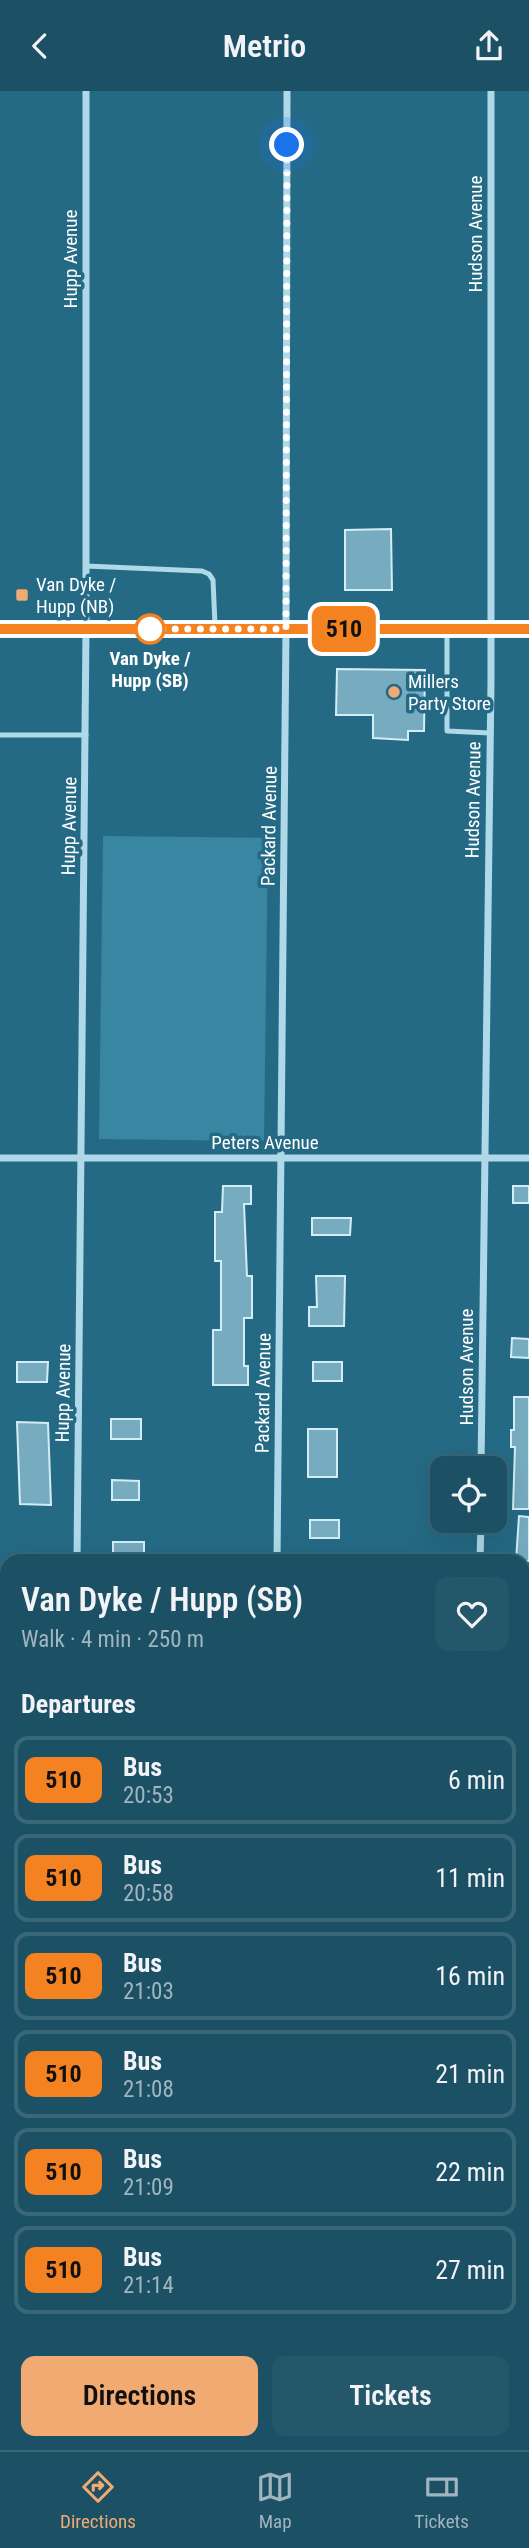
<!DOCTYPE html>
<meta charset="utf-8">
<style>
body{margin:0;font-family:"Roboto Condensed",sans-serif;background:#25576a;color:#f1f3f6;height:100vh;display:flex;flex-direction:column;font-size:26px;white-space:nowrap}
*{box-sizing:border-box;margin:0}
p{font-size:23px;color:#a0b5bf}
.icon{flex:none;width:38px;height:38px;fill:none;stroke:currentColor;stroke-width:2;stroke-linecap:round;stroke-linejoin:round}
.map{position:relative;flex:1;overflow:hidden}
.side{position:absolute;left:0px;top:1463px;width:530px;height:896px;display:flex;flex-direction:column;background:#1c5064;border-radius:21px 21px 0 0;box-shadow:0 7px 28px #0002,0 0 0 2px #3a6778}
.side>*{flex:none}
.badge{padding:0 14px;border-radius:10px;font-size:24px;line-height:46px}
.controls{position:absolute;left:430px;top:1365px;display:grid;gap:14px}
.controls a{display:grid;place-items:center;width:77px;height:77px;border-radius:14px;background:#1c5064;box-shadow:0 7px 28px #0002,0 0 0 2px #3a6778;font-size:35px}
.you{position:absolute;width:35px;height:35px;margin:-18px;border:5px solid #fff;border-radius:50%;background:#1a73e8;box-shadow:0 0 0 10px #1a73e833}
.map>.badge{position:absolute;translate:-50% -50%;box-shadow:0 0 0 4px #fff}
h2{padding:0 21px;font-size:26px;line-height:63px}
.round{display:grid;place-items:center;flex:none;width:74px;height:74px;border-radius:14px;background:#25576a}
.summary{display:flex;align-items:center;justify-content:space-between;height:119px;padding:0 21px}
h1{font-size:33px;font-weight:600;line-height:52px}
.primary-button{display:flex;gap:14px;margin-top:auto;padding:14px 21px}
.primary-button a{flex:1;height:80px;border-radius:14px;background:#f2aa73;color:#111;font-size:28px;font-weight:600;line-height:80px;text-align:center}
.primary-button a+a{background:#25576a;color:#f1f3f6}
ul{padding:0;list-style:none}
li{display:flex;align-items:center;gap:21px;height:88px;margin:0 14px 10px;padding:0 7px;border:4px solid #3a6778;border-radius:14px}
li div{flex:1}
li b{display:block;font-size:26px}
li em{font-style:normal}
li .badge{min-width:77px;font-weight:700;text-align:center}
header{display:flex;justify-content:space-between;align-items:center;height:91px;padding:0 21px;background:#1c5064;font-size:32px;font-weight:600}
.tabs{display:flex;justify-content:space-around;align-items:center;height:98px;border-top:2px solid #3a6778;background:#1c5064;font-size:19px;color:#a0b5bf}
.tabs a{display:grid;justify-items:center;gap:4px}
.tabs .selected{color:#f2aa73}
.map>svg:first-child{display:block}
.green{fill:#3986a2}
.building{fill:#76abc0;stroke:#d3edf6;stroke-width:2}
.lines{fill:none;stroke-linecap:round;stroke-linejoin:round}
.lane{stroke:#afd9e8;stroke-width:5}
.street{stroke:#afd9e8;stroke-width:7}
.secondary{stroke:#d9eef7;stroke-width:14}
.primary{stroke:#f1fafe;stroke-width:18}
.line-casing{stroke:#fff;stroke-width:16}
.line{stroke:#f58220;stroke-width:10}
.walk{stroke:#fff;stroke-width:7;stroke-dasharray:0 12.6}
.poi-dot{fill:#f2aa73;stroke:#256a85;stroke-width:2.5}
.stop-dot{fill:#fff;stroke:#f58220;stroke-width:3.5}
.labels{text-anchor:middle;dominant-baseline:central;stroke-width:7;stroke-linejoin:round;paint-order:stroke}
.street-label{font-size:19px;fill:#fff;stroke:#256a85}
.poi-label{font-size:19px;fill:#fff;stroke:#256a85;text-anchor:start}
.stop-label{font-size:19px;font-weight:bold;fill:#fff;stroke:#256a85}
</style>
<header><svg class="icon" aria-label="back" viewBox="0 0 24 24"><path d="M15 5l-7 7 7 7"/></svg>Metrio<svg class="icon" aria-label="share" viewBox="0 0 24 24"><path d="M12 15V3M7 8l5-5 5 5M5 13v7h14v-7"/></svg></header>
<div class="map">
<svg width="529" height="2359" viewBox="0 0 529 2359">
<rect width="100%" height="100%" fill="#256a85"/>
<path class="green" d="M103 745 268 747 264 1050 99 1048Z
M0 1727H7V1947H0Z"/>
<path class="building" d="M391 438 392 499H345V439Z
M337 578 425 579 424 640H408V649L373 647V624H336Z
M223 1095H251V1113H244L247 1185H252V1227H244V1275H248V1294H213V1239H221V1170H215V1121H222Z
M513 1095H529V1112H513Z
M312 1127H351L350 1144H312Z
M316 1185H345L344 1235H309V1216H317Z
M512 1247 529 1248V1267L511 1266Z
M17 1271H48L47 1291H17Z
M313 1271H342V1290H313Z
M514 1306H529V1418H513L515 1356H511V1339H514Z
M111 1328H141V1348H111Z
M17 1331 48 1332 51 1414 20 1413Z
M308 1338H337V1386H308Z
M112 1389 139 1390V1409H112Z
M519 1425 529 1426V1470H516Z
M310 1429H339V1447H310Z
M113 1451H144V1470H113Z"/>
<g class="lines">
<path class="lane" d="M86 475 202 480 209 483 213 489 215 534
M447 541V640L490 642
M0 644H86
M0 1988H6L5 2103
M6 1988 7 1970
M523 2284H529"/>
<path class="street" d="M0 1067H529
M481 1377 491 590V0
M77 1470 86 538V0
M277 1470 286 538 287 0
M480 1470 481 1430
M0 1709H7
M523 1709H529"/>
<path class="secondary" d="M523 2251H529
M0 2252H7"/>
<path class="primary" d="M0 538H529"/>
</g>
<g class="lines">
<defs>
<path id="line" d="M0 538H529"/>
</defs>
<use href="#line" class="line-casing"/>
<use href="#line" class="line"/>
<path class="walk" d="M150 538H286L287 54"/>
</g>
<g class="poi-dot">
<rect x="15" y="497" width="14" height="14" rx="3.5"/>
<circle cx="394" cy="601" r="7"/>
</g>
<circle class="stop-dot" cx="150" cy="538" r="14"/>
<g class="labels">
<g class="street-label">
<text transform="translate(475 143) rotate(-90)">Hudson Avenue</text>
<text transform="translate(70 168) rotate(-90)">Hupp Avenue</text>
<text transform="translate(473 709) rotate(-89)">Hudson Avenue</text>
<text transform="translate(69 735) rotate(-89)">Hupp Avenue</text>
<text transform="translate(269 735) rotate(-89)">Packard Avenue</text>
<text x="265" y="1051">Peters Avenue</text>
<text transform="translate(466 1276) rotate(-90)">Hudson Avenue</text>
<text transform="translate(63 1302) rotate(-89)">Hupp Avenue</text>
<text transform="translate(263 1302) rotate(-89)">Packard Avenue</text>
</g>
<g class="poi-label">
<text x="36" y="493">Van Dyke /<tspan x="36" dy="22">Hupp (NB)</tspan></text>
<text x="408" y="590">Millers<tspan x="408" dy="22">Party Store</tspan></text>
</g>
<g class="stop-label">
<text x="150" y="567">Van Dyke /<tspan x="150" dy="22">Hupp (SB)</tspan></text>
</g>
</g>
</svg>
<div class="controls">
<a><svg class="icon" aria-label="locate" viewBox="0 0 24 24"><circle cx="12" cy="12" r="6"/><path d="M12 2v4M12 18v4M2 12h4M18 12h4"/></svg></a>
</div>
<div class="you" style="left:287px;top:54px"></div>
<b class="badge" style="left:344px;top:538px;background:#f58220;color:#111">510</b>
<section class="side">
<div class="summary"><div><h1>Van Dyke / Hupp (SB)</h1><p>Walk · 4 min · 250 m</p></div><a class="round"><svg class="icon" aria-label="heart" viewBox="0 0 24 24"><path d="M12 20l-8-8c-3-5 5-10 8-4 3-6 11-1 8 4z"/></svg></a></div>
<h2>Departures</h2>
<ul>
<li><span class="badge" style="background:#f58220;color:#111">510</span><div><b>Bus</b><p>20:53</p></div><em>6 min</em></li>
<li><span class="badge" style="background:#f58220;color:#111">510</span><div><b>Bus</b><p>20:58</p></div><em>11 min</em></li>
<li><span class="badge" style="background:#f58220;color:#111">510</span><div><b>Bus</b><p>21:03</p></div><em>16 min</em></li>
<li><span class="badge" style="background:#f58220;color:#111">510</span><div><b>Bus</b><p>21:08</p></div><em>21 min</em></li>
<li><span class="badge" style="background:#f58220;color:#111">510</span><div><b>Bus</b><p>21:09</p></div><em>22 min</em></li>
<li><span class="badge" style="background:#f58220;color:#111">510</span><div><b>Bus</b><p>21:14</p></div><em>27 min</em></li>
</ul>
<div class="primary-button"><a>Directions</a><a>Tickets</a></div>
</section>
</div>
<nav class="tabs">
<a class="selected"><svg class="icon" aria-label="directions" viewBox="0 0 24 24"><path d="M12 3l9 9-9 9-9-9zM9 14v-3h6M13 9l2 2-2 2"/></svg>Directions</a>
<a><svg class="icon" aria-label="map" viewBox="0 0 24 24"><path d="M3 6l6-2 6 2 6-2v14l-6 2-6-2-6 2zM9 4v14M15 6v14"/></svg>Map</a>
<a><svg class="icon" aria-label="tickets" viewBox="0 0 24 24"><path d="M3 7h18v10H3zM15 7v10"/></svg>Tickets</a>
</nav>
